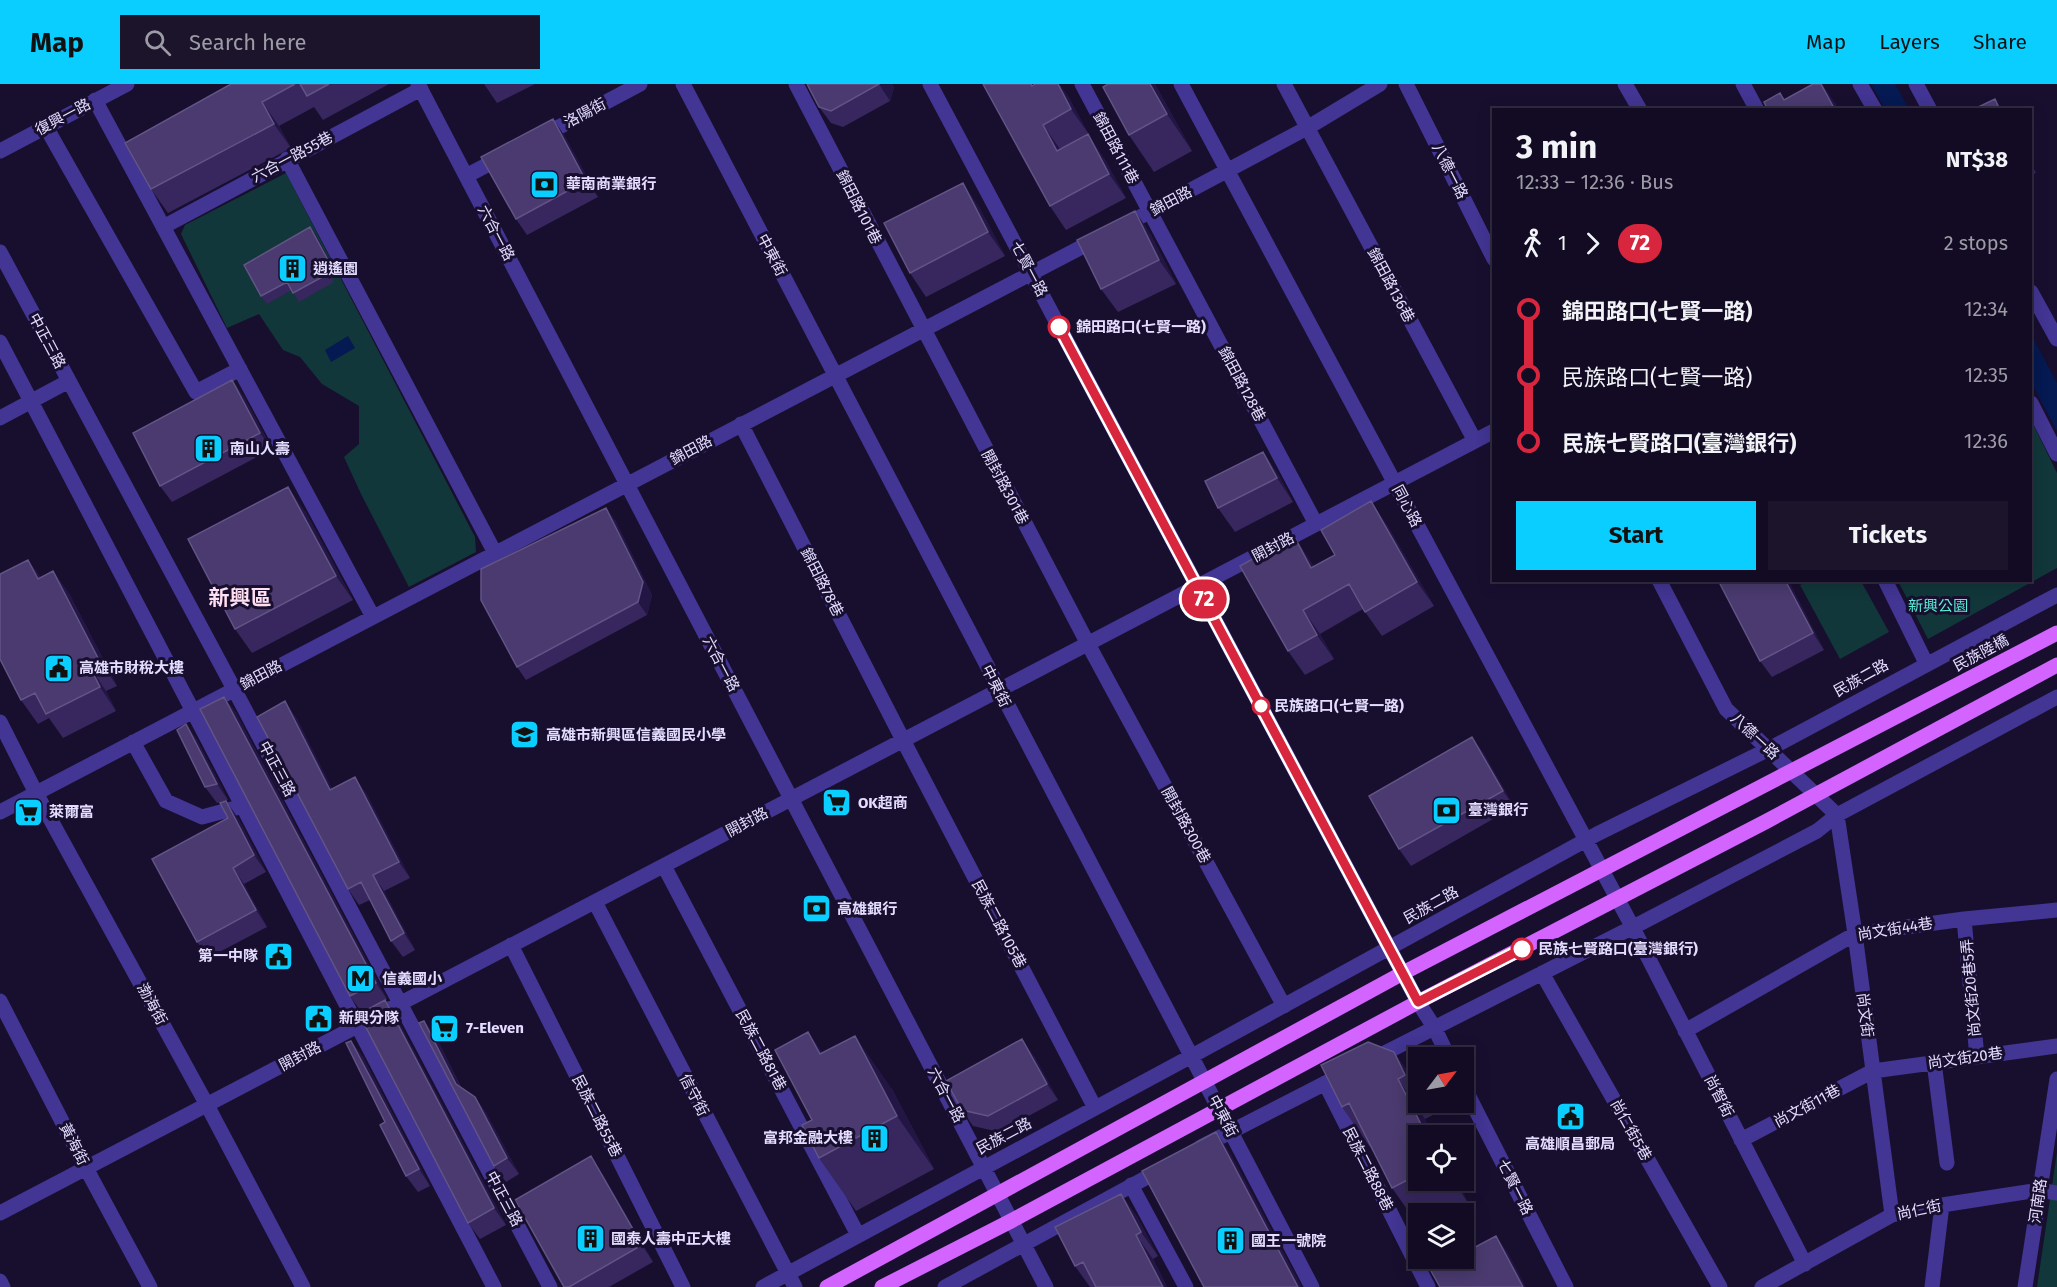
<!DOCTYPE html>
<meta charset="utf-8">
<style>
body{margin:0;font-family:"Fira Sans","Noto Sans TC",sans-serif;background:#1b142b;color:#f1f3f6;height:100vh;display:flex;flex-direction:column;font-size:22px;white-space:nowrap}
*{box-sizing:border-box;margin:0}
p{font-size:20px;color:#9c9ba6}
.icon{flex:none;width:33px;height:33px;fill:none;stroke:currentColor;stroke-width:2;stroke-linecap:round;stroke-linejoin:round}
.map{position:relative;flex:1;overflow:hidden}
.sheet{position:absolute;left:1492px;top:24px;width:540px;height:474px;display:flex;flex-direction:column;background:#120b23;border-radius:0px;box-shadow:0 3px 15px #0003,0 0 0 2px #312b41}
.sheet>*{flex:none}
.badge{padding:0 12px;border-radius:20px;font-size:21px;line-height:39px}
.needle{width:39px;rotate:58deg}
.tools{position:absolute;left:1408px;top:963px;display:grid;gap:12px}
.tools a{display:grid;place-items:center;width:66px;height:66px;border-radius:0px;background:#120b23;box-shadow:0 3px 15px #0003,0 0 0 2px #312b41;font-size:30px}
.map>.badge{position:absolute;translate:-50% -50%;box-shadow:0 0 0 3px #fff}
.legs{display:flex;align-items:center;gap:9px;height:66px;padding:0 24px;font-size:20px}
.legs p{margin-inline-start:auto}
.headline{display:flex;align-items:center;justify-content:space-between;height:102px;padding:0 24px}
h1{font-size:33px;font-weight:700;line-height:45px}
.cta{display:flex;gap:12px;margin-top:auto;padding:12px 24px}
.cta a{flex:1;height:69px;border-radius:0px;background:#09ceff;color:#111;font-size:24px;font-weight:700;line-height:69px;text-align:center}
.cta a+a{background:#1b142b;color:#f1f3f6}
ul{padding:0 24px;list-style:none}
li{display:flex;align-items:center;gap:21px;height:66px;font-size:22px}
li i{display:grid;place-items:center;width:9px;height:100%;margin:0 8px;background:currentColor}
li i::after{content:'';width:15px;height:15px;margin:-8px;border:4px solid;border-radius:50%;background:#120b23}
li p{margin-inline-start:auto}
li:first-child i{background:linear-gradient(#0000 50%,currentColor 0)}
li:last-child i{background:linear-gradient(currentColor 50%,#0000 0)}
header{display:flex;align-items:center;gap:36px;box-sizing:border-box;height:84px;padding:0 30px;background:#09ceff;color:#111}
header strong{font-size:28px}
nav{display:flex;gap:33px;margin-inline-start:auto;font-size:21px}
.search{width:420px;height:54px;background:#1b142b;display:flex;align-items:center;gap:15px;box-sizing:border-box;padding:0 21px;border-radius:0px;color:#9c9ba6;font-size:22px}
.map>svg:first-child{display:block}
.green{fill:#11373a}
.water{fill:#051952}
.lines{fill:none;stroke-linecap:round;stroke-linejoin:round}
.minor{stroke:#423593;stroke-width:15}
.major{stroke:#d464ff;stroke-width:15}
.wall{fill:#37275e}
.shaded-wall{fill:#231544}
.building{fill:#4a3a6f;stroke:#625486;stroke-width:1.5}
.line-1-casing{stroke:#fff;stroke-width:14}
.line-1{stroke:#d7263d;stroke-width:9}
.stop-1-dot{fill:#fff;stroke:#d7263d;stroke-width:3}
.labels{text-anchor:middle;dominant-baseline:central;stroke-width:6;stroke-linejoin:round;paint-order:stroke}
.street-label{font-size:15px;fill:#e4ddff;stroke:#180f2f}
.poi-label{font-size:15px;font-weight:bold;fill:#e4ddff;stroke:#180f2f;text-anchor:start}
.stop-label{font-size:15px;font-weight:bold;fill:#e4ddff;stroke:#180f2f;text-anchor:start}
.park-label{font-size:15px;fill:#5beed7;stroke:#180f2f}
.district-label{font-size:21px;font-weight:bold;fill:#ffdff0;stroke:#180f2f}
</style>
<header>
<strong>Map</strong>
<div class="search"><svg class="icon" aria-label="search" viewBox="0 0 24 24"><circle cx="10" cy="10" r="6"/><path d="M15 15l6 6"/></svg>Search here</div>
<nav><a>Map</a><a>Layers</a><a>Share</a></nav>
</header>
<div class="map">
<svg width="2057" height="1203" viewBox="0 0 2057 1203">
<rect width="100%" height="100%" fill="#180f2f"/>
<path class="green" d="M286 89 475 453 476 468 409 503 361 410 344 373 359 360V322L322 300 300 273 283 266 259 230 227 244 181 150 185 141Z
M2031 336 2057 389V484L1928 555 1898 497 2031 496Z
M1810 496 1861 497 1889 548 1840 575 1800 501Z
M2057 1068V1203H2037Z"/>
<path class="water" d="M1871 0H1895L1909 25H1885Z
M2031 250 2057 299V347L2031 298Z
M348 252 355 264 331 278 325 266Z"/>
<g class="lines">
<path class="minor" d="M418 0 1046 1203
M683 0 1312 1203
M796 0 1088 560 1284 922
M930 0 1418 918 1434 943 1449 974
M1082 0 1316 440
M1181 0 1633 844 1805 1180
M1284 0 1475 357
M1406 0 1494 175
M1625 0 1640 26
M1743 0 1757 26
M1860 0 1875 26
M1916 0 1930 26
M95 16 373 533
M46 43 196 308 240 285
M542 52 640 0
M0 67 127 0
M287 75 495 469
M466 92 504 72
M1123 142 1307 44 1380 0
M163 143 421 5
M0 168 234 605 550 1203
M2031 208 2057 255
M0 258 494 1203
M2031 319 2057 370
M0 334 69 297
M741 340 903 656 1095 1024
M1659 496 1726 625 1837 731
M1885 496 1926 579
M0 638 36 709 207 1021 303 1203
M133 658 166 717 202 733 243 722
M0 728 1099 154
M1837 731 1855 850 1892 1131
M664 782 858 1151
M595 818 795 1203
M1964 835 1977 973
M511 861 683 1203
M1542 889 1720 1203
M0 917 86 1084 150 1203
M1685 947 1855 850 1964 835 2057 826
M1371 976 1643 838 1817 747 1837 731 2057 613
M1934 978 1947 1079
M1325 999 1428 1203
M1464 1003 1566 1203
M1741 1056 1873 987 2057 962
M1201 1063 1347 988
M1131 1101 1186 1203
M0 1129 1494 347
M0 1197 3 1203
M763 1203 1201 967 1597 750 1769 665 2057 511
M945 1203 1164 1084
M1762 1203 1892 1131 1942 1121 2039 1106 2057 1109
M1932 1203 1942 1121
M2025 1203 2057 995"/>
<path class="major" d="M827 1203 1403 889 2057 549
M882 1203 1011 1137 1418 918 1767 737 2057 581"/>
</g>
<path class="wall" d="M231 0H389L323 36 314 23 279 42 291 64 168 129 151 105Z
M484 0H535L497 19Z
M807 0H892L894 4 890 17 843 43 831 39 819 23Z
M1035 0H1059L1069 14 1088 49 1060 65 1104 74 1126 114 1066 146 1050 122 1033 1Z
M1155 0 1192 67 1154 88 1129 51Z
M553 35 564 51 598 113 527 151 516 135Z
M2031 79 2036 89 2031 91Z
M979 123 1005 172 926 213 910 189Z
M1135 127 1151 151 1176 200 1118 228 1101 205Z
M310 143 316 151 335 187 329 190 334 198 299 218 292 206 267 220 261 212Z
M232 296 244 313 272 365 172 418 160 402Z
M1263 368 1279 392 1293 418 1235 448 1218 424Z
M305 427 353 516 252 569 235 545Z
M615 436 652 511 647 531 526 596 517 583Z
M1387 441 1434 522 1382 552 1363 525 1320 550 1334 575 1305 591 1288 567 1294 452 1314 483Z
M28 476 41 494 53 487 70 511 117 602 106 607 116 627 63 654 49 634 38 640 21 616Z
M1718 496H1788L1824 566 1772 593 1760 577Z
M224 613 236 629 387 915 385 917 396 933 506 1141 480 1155 468 1139 361 928 350 912Z
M296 633 332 705 366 709 410 794 384 807 415 866 403 873 391 857 370 816 359 821 348 805Z
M186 640 197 656 228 716 217 719 205 703Z
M1472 653 1484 670 1514 723 1411 782 1399 765Z
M238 734 266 788 244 800 267 843 208 874 197 858Z
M424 937 436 953 461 1003 475 1013 486 1029 519 1090 506 1098 494 1082Z
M351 957 363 973 430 1102 418 1108 406 1092 385 1038Z
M1394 968 1419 1004V1018H1427L1433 1031 1425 1035 1419 1052V1096H1457L1468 1119 1447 1130H1419V1142L1392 1104 1371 1062 1370 1063 1342 1023Z
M823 969 892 1005 934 1085 856 1127 819 1074 812 1036Z
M1034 972 1058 1016 999 1048 973 1042 962 1026Z
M602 1089 653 1178 609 1203H564Z
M1121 1110 1137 1133 1158 1172 1153 1175 1167 1203H1090L1075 1182Z"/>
<path class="shaded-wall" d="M879 0H892L894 4 890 17Z
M1058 0H1059L1069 14 1088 49 1071 25Z
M1150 0H1155L1192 67 1167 30Z
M1822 0 1836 20 1839 26H1835Z
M262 18 279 42 291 64 274 40Z
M553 35 564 51 598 113 586 97Z
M1043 41 1060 65 1074 91 1057 67Z
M1088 50 1104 74 1126 114 1109 90Z
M963 99 979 123 1005 172 988 148Z
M1135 127 1151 151 1176 200 1159 176Z
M310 143 316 151 335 187 329 178Z
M232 296 244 313 272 365 260 349Z
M1263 368 1279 392 1293 418 1277 394Z
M288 403 305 427 353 516 336 492Z
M1371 417 1387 441 1434 522 1417 498Z
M606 424 615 436 652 511 647 531 638 518Z
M1294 452 1310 476 1328 508 1311 484Z
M28 476 45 500 38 495Z
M53 487 70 511 117 602 100 578Z
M1785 496H1788L1824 566 1813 549Z
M1303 526 1320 550 1334 575 1317 551Z
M90 583 106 607 116 627 100 603Z
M224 613 236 629 387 915 376 899Z
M285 617 296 633 341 722 330 706Z
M186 640 197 656 228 716 217 700Z
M1472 653 1484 670 1514 723 1503 707Z
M355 693 366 709 410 794 399 778Z
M226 717 238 734 266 788 254 771Z
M233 784 244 800 267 843 256 826Z
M373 791 384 807 415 866 404 849Z
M385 916 396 933 506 1141 494 1124Z
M424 937 436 953 467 1016 456 1000Z
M808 948 846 1001 820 970Z
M855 952 892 1005 934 1085 897 1032Z
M1022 955 1034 972 1058 1016 1047 1000Z
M351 957 363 973 430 1102 419 1085Z
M1394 968 1419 1004V1011L1405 991Z
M1398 995 1425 1035 1434 1052H1427Z
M475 1013 486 1029 519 1090 507 1074Z
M1424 1018H1427L1433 1031Z
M1216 1048 1232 1072 1302 1203H1298Z
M591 1072 602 1089 653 1178 642 1161Z
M1453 1096H1457L1468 1119Z
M1121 1110 1137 1133 1158 1172 1141 1148Z
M1136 1151 1153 1175 1167 1203H1163Z
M1496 1152 1508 1169 1526 1203H1523Z"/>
<path class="building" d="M231 0H295L262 18 274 40 151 105 125 59Z
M300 0H329L307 12Z
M807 0H879L831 27 819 23Z
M983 0H1031L1032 2 1035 0H1058L1071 25 1043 41 1057 67 1088 50 1109 90 1050 122Z
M1108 0H1150L1167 30 1129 51 1103 3Z
M1813 0H1821L1835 26H1768L1764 18 1780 9 1784 16Z
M1995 15 2000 26H1972Z
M553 35 586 97 516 135 481 73Z
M963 99 988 148 910 189 884 139Z
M1135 127 1159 176 1101 205 1077 156Z
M310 143 329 178 324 182 328 190 293 209 287 198 261 212 244 181Z
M232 296 260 349 160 402 133 349Z
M1263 368 1277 394 1218 424 1205 397Z
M288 403 336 492 235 545 188 455Z
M1371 417 1417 498 1365 528 1349 500 1303 526 1317 551 1288 567 1240 482 1294 452 1311 484 1335 471 1321 446Z
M606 424 643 498 638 518 517 583 481 516V485Z
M28 476 38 495 53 487 100 578 90 583 100 603 46 630 35 609 21 616 0 575V490Z
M1718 496H1785L1813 549 1760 577Z
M224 613 376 899 350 912 200 625Z
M285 617 330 706 355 693 399 778 373 791 404 849 391 857 361 798 348 805 257 633Z
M186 640 217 700 205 703 177 646Z
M1472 653 1503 707 1399 765 1369 712Z
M226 717 254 771 233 784 256 826 197 858 152 775 228 734 220 719Z
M385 916 494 1124 468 1139 359 930Z
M424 937 456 1000 475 1013 507 1074 494 1082 419 939Z
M808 948 820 970 855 952 897 1032 819 1074 802 1041 812 1036 775 966Z
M1022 955 1047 1000 988 1032 962 1026 946 997Z
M351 957 419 1085 406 1092 380 1041 385 1038 346 959Z
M1368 958 1394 968 1405 991 1398 995 1427 1052H1419V1090L1392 1104 1349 1019 1342 1023 1321 981Z
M1216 1048 1298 1203H1204L1142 1087Z
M591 1072 642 1161 569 1203H564L515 1116Z
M1121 1110 1141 1148 1136 1151 1163 1203H1096L1083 1178 1075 1182 1055 1143Z
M1496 1152 1523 1203H1440L1431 1187 1454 1174H1464V1169Z"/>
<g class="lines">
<defs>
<path id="line-1" d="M1059 243 1418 918 1522 865"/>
</defs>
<use href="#line-1" class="line-1-casing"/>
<use href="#line-1" class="line-1"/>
</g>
<defs>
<symbol id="bank-square" viewBox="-11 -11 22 22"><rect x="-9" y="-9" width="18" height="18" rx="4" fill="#09ceff" stroke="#180f2f"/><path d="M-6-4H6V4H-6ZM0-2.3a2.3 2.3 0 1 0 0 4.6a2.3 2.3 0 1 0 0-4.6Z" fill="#111"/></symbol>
<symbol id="building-square" viewBox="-11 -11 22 22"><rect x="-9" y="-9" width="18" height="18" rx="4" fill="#09ceff" stroke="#180f2f"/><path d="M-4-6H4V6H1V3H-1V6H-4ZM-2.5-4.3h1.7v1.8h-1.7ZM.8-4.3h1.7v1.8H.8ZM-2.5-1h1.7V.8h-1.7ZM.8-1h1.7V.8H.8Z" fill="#111"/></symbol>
<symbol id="civic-square" viewBox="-11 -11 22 22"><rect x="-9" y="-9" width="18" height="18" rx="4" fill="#09ceff" stroke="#180f2f"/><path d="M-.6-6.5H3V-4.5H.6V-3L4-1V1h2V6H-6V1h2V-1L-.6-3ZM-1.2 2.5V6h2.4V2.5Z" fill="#111"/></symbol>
<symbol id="school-square" viewBox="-11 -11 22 22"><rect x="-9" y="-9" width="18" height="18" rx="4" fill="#09ceff" stroke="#180f2f"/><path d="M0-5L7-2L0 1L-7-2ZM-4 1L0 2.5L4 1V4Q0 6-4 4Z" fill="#111"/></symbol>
<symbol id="supermarket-square" viewBox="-11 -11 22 22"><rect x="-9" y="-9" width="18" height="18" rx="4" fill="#09ceff" stroke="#180f2f"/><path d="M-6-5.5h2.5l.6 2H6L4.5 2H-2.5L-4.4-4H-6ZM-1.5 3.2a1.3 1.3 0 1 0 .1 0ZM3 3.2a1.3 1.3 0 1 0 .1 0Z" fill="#111"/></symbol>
<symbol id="metro-square" viewBox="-11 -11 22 22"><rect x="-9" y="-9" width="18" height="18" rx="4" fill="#09ceff" stroke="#180f2f"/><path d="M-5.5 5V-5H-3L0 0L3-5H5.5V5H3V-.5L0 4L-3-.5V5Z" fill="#111"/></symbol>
</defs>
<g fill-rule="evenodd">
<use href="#bank-square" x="528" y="84" width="33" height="33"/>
<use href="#building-square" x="276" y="168" width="33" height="33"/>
<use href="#building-square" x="192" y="348" width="33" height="33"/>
<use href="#civic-square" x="42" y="568" width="33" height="33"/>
<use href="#school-square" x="508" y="634" width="33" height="33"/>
<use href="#supermarket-square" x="820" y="702" width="33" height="33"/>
<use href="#bank-square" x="1430" y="710" width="33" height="33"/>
<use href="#supermarket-square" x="12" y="712" width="33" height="33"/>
<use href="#bank-square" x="800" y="808" width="33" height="33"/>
<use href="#civic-square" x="262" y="856" width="33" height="33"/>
<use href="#metro-square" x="344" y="878" width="33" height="33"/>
<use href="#civic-square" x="302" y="918" width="33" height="33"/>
<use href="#supermarket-square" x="428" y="928" width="33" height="33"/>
<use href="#civic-square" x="1554" y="1016" width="33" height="33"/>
<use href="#building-square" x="858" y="1038" width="33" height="33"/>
<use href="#building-square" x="574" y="1138" width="33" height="33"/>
<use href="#building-square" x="1214" y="1140" width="33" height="33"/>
</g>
<g class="stop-1-dot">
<circle cx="1059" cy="243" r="10"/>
<circle cx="1261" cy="622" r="8"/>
<circle cx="1522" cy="865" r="10"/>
</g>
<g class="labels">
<g class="street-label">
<text transform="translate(585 29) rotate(-28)">洛陽街</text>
<text transform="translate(63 33) rotate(-28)">復興一路</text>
<text transform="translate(1116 64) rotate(62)">錦田路111巷</text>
<text transform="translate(292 73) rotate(-28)">六合一路55巷</text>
<text transform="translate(1450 87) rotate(63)">八德一路</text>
<text transform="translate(1171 117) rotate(-28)">錦田路</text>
<text transform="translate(859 123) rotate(63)">錦田路101巷</text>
<text transform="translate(496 149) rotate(62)">六合一路</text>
<text transform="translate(772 171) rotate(62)">中東街</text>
<text transform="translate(1029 185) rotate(62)">七賢一路</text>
<text transform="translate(1391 201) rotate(62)">錦田路136巷</text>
<text transform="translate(47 257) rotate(62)">中正三路</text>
<text transform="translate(1242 300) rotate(62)">錦田路128巷</text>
<text transform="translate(691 366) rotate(-28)">錦田路</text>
<text transform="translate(1005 403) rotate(62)">開封路301巷</text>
<text transform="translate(1407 422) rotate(62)">同心路</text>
<text transform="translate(1273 463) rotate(-28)">開封路</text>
<text transform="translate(822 498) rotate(63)">錦田路78巷</text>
<text transform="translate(1981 569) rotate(-28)">民族陸橋</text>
<text transform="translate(721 580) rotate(62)">六合一路</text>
<text transform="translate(261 591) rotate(-28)">錦田路</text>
<text transform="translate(1861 594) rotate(-29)">民族二路</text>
<text transform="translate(996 602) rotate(63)">中東街</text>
<text transform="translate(1755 652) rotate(43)">八德一路</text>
<text transform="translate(277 685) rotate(62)">中正三路</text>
<text transform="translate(747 738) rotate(-28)">開封路</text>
<text transform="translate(1186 741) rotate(61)">開封路300巷</text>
<text transform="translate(1431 821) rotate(-29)">民族二路</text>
<text transform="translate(999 840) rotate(62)">民族二路105巷</text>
<text transform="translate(1895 845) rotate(-9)">尚文街44巷</text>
<text transform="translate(1971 904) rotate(-95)">尚文街20巷5弄</text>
<text transform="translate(152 920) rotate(61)">渤海街</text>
<text transform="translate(1865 931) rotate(83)">尚文街</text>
<text transform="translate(761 966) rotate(62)">民族二路81巷</text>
<text transform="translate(300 972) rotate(-28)">開封路</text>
<text transform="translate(1965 974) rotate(-8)">尚文街20巷</text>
<text transform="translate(694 1011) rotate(63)">信守街</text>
<text transform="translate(946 1011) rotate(62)">六合一路</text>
<text transform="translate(1719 1012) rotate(63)">尚智街</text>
<text transform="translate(1807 1022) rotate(-28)">尚文街11巷</text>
<text transform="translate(597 1032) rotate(63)">民族二路55巷</text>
<text transform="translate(1223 1032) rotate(62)">中東街</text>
<text transform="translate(1631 1046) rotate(61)">尚仁街5巷</text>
<text transform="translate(1004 1052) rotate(-28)">民族二路</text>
<text transform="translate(74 1060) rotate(63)">黃海街</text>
<text transform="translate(1368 1085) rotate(63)">民族二路88巷</text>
<text transform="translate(1515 1103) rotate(63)">七賢一路</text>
<text transform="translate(504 1115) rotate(62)">中正三路</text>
<text transform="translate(2038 1117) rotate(-82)">河南路</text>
<text transform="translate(1919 1126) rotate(-12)">尚仁街</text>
</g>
<g class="poi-label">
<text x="566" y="100">華南商業銀行</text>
<text x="313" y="185">逍遙園</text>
<text x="230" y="365">南山人壽</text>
<text x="79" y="584">高雄市財稅大樓</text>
<text x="546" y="651">高雄市新興區信義國民小學</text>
<text x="858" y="719">OK超商</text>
<text x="1468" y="726">臺灣銀行</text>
<text x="49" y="728">萊爾富</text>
<text x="837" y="825">高雄銀行</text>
<text x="258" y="872" text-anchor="end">第一中隊</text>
<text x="382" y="895">信義國小</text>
<text x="339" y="934">新興分隊</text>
<text x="466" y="944">7-Eleven</text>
<text x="853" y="1054" text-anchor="end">富邦金融大樓</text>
<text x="1570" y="1060" text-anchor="middle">高雄順昌郵局</text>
<text x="611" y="1155">國泰人壽中正大樓</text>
<text x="1251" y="1157">國王一號院</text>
</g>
<g class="stop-label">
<text x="1076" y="243">錦田路口(七賢一路)</text>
<text x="1274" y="622">民族路口(七賢一路)</text>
<text x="1538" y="865">民族七賢路口(臺灣銀行)</text>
</g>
<g class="park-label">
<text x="1938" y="522">新興公園</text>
</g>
<g class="district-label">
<text x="240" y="514">新興區</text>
</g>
</g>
</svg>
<div class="tools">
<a><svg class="needle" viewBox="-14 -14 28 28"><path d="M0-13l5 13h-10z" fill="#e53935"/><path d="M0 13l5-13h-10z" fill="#9c9ba6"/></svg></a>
<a><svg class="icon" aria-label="locate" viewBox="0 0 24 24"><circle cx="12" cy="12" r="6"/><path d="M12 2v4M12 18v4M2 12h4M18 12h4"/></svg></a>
<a><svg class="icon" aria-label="layers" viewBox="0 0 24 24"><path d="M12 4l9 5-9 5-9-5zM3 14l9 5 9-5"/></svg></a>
</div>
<b class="badge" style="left:1204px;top:515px;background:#d7263d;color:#fff">72</b>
<section class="sheet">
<div class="headline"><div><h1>3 min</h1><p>12:33 – 12:36 · Bus</p></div><b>NT$38</b></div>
<div class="legs"><svg class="icon" aria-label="walk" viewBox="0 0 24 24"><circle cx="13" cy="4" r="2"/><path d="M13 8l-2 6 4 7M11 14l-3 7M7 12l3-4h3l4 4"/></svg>1<svg class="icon" aria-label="forward" viewBox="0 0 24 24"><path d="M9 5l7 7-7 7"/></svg><b class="badge" style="background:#d7263d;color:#fff">72</b><p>2 stops</p></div>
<ul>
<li><i style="color:#d7263d"></i><b>錦田路口(七賢一路)</b><p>12:34</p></li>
<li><i style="color:#d7263d"></i><span>民族路口(七賢一路)</span><p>12:35</p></li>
<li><i style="color:#d7263d"></i><b>民族七賢路口(臺灣銀行)</b><p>12:36</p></li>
</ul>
<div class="cta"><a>Start</a><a>Tickets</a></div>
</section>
</div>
